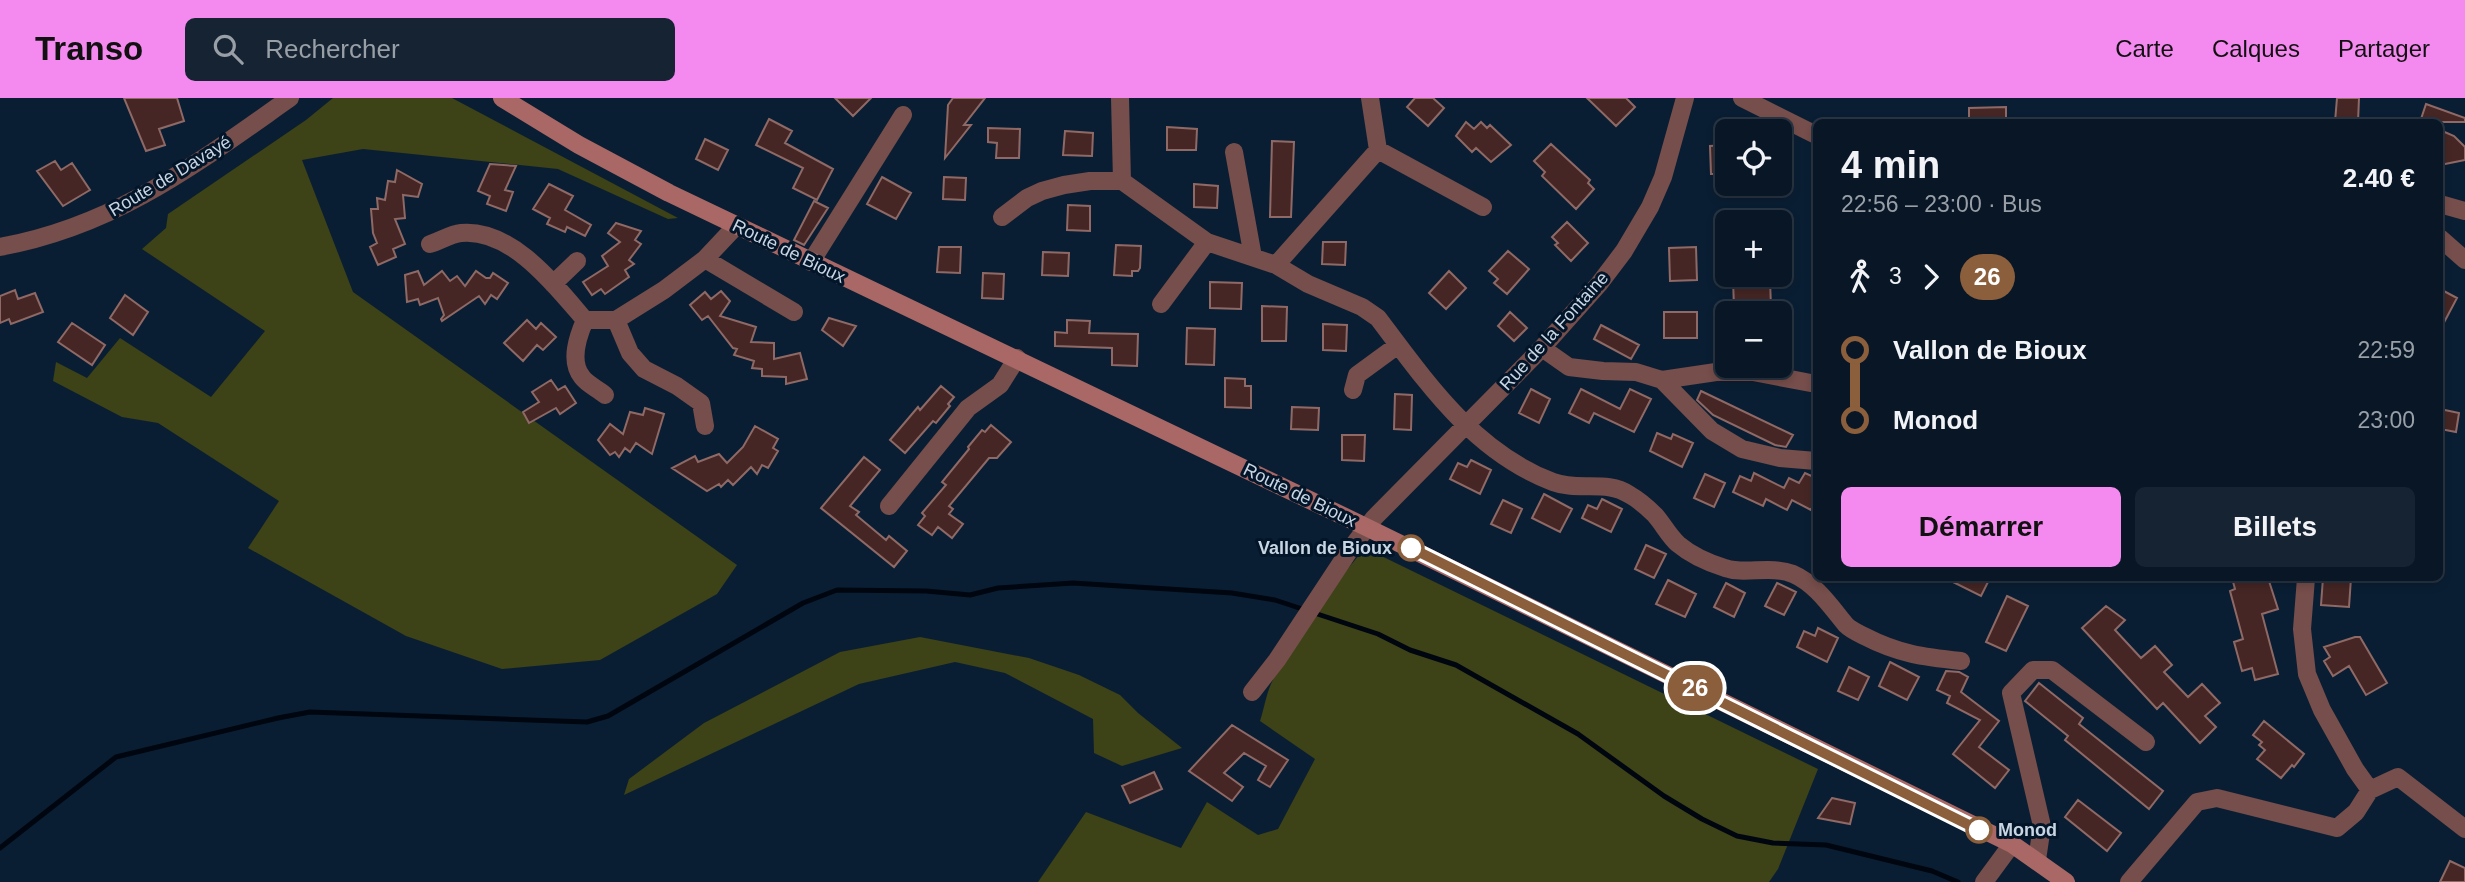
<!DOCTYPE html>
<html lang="fr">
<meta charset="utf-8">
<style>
body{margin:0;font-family:Arial,sans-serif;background:#162332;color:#f1f3f6;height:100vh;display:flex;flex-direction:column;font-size:26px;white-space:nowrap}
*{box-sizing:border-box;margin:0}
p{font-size:23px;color:#989fa7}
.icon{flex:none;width:38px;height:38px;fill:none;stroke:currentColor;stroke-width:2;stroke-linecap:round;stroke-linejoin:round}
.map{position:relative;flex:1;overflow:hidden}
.side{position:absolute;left:1813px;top:21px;width:630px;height:462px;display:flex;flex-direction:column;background:#081626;border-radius:10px;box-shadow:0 4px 10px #0003,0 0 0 2px #293543}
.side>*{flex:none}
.badge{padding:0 14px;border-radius:23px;font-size:24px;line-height:46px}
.fabs{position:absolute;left:1715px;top:21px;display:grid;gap:14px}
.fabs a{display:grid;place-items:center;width:77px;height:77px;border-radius:10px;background:#081626;box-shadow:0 4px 10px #0003,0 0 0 2px #293543;font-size:35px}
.map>.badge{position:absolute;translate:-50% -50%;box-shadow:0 0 0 4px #fff}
.legs{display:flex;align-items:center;gap:10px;height:77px;padding:0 28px;font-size:23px}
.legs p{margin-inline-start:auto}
.summary{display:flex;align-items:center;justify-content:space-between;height:119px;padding:0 28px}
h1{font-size:38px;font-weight:700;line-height:52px}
.button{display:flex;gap:14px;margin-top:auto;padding:14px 28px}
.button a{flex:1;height:80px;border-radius:10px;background:#f489ef;color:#111;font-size:28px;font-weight:700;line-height:80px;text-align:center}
.button a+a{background:#162332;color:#f1f3f6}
ul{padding:0 28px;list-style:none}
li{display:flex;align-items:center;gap:24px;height:70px;font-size:26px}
li i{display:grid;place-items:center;width:10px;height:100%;margin:0 9px;background:currentColor}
li i::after{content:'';width:18px;height:18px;margin:-9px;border:5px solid;border-radius:50%;background:#081626}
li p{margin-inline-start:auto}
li:first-child i{background:linear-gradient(#0000 50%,currentColor 0)}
li:last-child i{background:linear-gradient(currentColor 50%,#0000 0)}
header{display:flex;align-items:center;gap:42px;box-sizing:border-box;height:98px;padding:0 35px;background:#f489ef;color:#111}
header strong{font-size:33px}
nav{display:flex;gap:38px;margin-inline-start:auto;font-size:24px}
.search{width:490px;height:63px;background:#162332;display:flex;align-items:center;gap:18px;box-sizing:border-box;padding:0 24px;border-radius:10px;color:#989fa7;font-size:26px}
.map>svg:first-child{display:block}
.green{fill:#3d4217}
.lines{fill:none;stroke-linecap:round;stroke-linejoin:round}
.stream{stroke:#000610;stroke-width:5}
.building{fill:#452624;stroke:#8e6966;stroke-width:2}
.minor{stroke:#764e4b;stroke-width:18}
.tertiary{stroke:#764e4b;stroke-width:18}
.secondary{stroke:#a96865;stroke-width:18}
.line-1-casing{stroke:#fff;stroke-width:16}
.line-1{stroke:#8b5e3c;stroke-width:10}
.stop-1-dot{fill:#fff;stroke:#8b5e3c;stroke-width:3.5}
.labels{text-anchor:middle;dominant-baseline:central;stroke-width:6;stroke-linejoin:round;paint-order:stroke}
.street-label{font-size:18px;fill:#c8d5e3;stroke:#031529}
.stop-label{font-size:18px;font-weight:bold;fill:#c8d5e3;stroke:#031529;text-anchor:end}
</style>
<header>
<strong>Transo</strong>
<div class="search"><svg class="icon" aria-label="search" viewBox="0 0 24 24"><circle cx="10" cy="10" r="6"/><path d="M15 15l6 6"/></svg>Rechercher</div>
<nav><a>Carte</a><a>Calques</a><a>Partager</a></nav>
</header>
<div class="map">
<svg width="2465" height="784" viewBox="0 0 2465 784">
<rect width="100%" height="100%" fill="#0a1e33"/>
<path class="green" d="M333 0H452L678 120 668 121 558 71 363 51 302 62 353 194 737 467 717 496 600 562 502 571 406 538 248 450 279 403 158 325 122 319 53 283 56 264 87 280 120 240 211 299 265 233 142 151 166 130 168 116 306 22Z
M1365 450 1818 671 1778 771 1769 784H1038L1086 714 1181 750 1207 704 1258 737 1278 731 1315 661 1260 623C1264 611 1266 597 1271 586 1293 536 1331 491 1365 450Z
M920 539 1029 560 1079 577 1120 597 1138 615 1182 650 1122 668 1094 655 1093 621 1005 575 955 564 859 586 624 697 629 681 704 625 840 554Z"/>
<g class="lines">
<path class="stream" d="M0 750 116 659 278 620 310 614 587 624 608 618 803 505 837 492 926 493 970 497 998 490 1073 485 1232 495 1275 502 1378 536 1410 552 1456 567 1578 636 1664 698 1702 721 1737 738 1773 745 1826 747 1932 773 1958 784"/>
</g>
<path class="building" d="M124 0H177L184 23 159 31 165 47 146 53Z
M835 0H871L853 18Z
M953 0H985L964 27H971L945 60 948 7Z
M1415 0H1433L1444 10 1428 28 1407 9Z
M1587 0H1626L1635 9 1616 28Z
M2337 0H2359L2358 24H2335Z
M2426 6 2465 20V24H2420Z
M2006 9V24H1969V10Z
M769 21 792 33 785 45 833 71 817 102 793 90 803 70 756 47Z
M1466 24 1474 31 1481 24 1487 30 1490 27 1511 47 1491 64 1476 50 1472 54 1456 38Z
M1167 29 1197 31 1196 52H1167Z
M988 30 1020 31 1019 60H996L997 45 988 44Z
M2440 32 2454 38 2465 49V62L2440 67Z
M1065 33 1093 35 1092 58 1063 57Z
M705 41 728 52 718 72 696 61Z
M1272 43 1294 44 1291 119H1270Z
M1551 46 1590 82 1588 85 1594 91 1576 111 1542 78 1545 74 1534 63Z
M1727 47V76H1711L1710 48Z
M55 63 61 72 72 65 90 92 63 108 37 73Z
M490 66 516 68 505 92 513 94 506 113 487 106 490 98 478 93Z
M397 72 422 86 418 99 403 97 405 120 395 121 405 146 393 151 396 159 378 167 370 149 377 145 373 135 371 111H378L377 100 385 102 388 83 395 84Z
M882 79 911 95 896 121 867 106Z
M944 79 966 80 965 102 943 101Z
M549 86 573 98 565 112 591 127 585 138 567 129 565 134 547 126 550 120 533 111Z
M1194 86 1218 88 1217 110 1194 109Z
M814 103 828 110 804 147 794 142Z
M1068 107 1090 108V133L1067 132Z
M1567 124 1588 145 1571 163 1555 147 1558 145 1552 139Z
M616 125 641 133 635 142 641 146 629 162 634 166 625 172 629 179 605 196 601 191 592 197 583 184 608 168 602 158 620 144 608 135Z
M1323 144H1346L1345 167 1322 166Z
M1116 147 1141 148 1140 170 1138 173H1132V178L1114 177Z
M939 149H961L960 175 937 174Z
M1696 149 1697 182 1670 183 1669 150Z
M1508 153 1529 171 1507 196 1494 185 1498 181 1489 173Z
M1043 154 1069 155 1068 178 1042 177Z
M418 173 424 187 442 173 450 183 457 178 465 188 476 173 486 180H490L493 175 508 185 497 201 491 197 485 206 479 198 442 223 441 221 444 217 438 200 420 207 418 201 407 204 405 177Z
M1449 173 1466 190 1446 211 1429 195Z
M983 175 1004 176 1003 201 982 200Z
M1733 182H1770L1771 209H1734Z
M1210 184 1242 185 1241 211 1210 210Z
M2440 191 2457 200 2440 232Z
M15 192 18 201 35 195 43 214 11 226 9 221 0 225V198Z
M721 193 730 203 720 218 756 229 751 244 774 245V261L800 255 807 281 786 286V279L762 278V271L752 270 754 263 734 257 737 251 733 250 708 218 702 222 690 207 705 194 711 201Z
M125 197 148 214 133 237 110 220Z
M1262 208 1287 209 1286 243H1262Z
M1510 214 1527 230 1514 243 1498 228Z
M1664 214H1697V240H1664Z
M829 220 856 228 843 248 822 232Z
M527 222 536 231 541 225 556 239 543 252 537 247 523 263 504 245Z
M1067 222 1090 223 1089 235 1138 236 1137 268 1112 267V250L1055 248V234L1067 235Z
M72 225 105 247 92 267 58 244Z
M1323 226 1347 227 1346 253 1323 252Z
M1601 227 1639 247 1631 261 1594 241Z
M1187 230 1215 231 1214 267 1186 266Z
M1225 280 1245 281V288H1251V310L1225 309Z
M551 282 558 292 565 288 576 305 560 316 556 310 529 325 523 314 539 304 532 294Z
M941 288 954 299 948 306 950 308 936 325 933 323 905 355 890 342 918 309 920 312Z
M1531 291 1550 301 1539 325 1519 315Z
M1581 291 1620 311 1630 291 1651 301 1634 334 1594 315 1589 325 1569 315Z
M1701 293 1793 337 1786 349 1775 347 1713 317 1697 302Z
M1395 296 1412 297 1411 332 1394 331Z
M1292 309 1319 310 1318 332 1291 331Z
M645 310 664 316 652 356 636 345 630 354 625 350 619 359 615 354 610 357 598 342 610 326 623 336 630 314 643 317Z
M2440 311 2459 315 2456 334 2440 331Z
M991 327 1011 344 997 360H989L949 408 953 411 949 416 963 426 952 440 938 429 932 437 918 427 925 418 922 415 946 387 942 384 969 351 968 349 982 332 985 334Z
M755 328 778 341 773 350 778 353 768 370 762 367 757 376 751 369 733 387 728 382 721 389 719 386 707 393 672 370 695 358 698 364 719 356 727 365 743 349Z
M1657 335 1671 341 1673 336 1693 345 1682 369 1650 353Z
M1342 337H1365L1364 363 1342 362Z
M864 359 880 372 850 408 859 414 856 417 886 442 889 438 907 453 894 469 821 410Z
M1471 362 1491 372 1480 396 1450 381 1458 365 1467 369Z
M1754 375 1784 390 1789 380 1799 385 1805 375 1816 380V401L1811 412 1792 402 1787 412 1766 401 1763 408 1733 394 1740 378 1751 383Z
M1705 376 1725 385 1714 409 1694 400Z
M1544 396 1572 411 1560 434 1532 420Z
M1602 401 1622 411 1611 434 1582 420 1588 407 1597 411Z
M1503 402 1522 411 1511 435 1491 426Z
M1646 447 1666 456 1654 480 1635 471Z
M1945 480H1990L1981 498Z
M2232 480H2268L2278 511 2262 516 2278 576 2255 582 2252 570 2242 573 2234 544 2243 541 2230 493 2235 491Z
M2323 480H2351L2349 509 2321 507Z
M1668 482 1696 496 1685 519 1656 506Z
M1726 485 1745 495 1734 519 1714 509Z
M1777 485 1796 494 1784 517 1765 508Z
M2007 498 2028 508 2006 553 1986 544Z
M2106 508 2125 522 2115 532 2141 560 2155 548 2172 567 2164 574 2188 599 2202 586 2220 605 2205 618 2216 629 2200 645 2163 605 2157 611 2082 530Z
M1818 530 1838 540 1827 564 1797 549 1804 533 1815 538Z
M2355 539H2360L2387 585 2366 597 2349 568 2333 578 2324 563 2330 559 2324 549Z
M1890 564 1919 579 1907 602 1879 588Z
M1849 569 1869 579 1858 602 1838 593Z
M1946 573 1959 574 1968 579 1961 594 1999 623 1979 649 2009 672 1995 690 1953 656 1980 622 1947 605 1950 598 1937 592Z
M2039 585 2083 620 2079 626 2163 693 2149 711 2065 642 2068 638 2025 603Z
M2264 623 2304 656 2294 669 2292 667 2281 680 2257 661 2265 652 2259 647 2262 644 2253 637Z
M1232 627 1288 662 1270 689 1258 682 1266 668 1244 655 1224 675 1243 689 1232 703 1189 673Z
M1154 674 1162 691 1130 705 1122 688Z
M1832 700 1855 705 1850 726 1818 720Z
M2078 702 2121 735 2107 753 2065 719Z
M2450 763 2465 770V784H2440Z"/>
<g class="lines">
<path class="minor" d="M1120 0 1122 83
M1370 0 1378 52 1483 109
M1742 0 1816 37
M1234 54 1253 159
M2440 106 2465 113
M1002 119 1027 100 1042 93 1064 87 1090 83H1122L1207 144 1276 167 1308 186 1362 209 1378 220C1427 285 1474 354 1553 384 1579 394 1606 381 1630 397 1639 402 1648 410 1655 417 1663 426 1669 438 1678 446 1691 457 1709 465 1725 470 1745 477 1770 467 1793 476 1816 486 1831 509 1846 527 1851 532 1858 535 1864 538 1899 556 1923 559 1961 563
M2440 140 2465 162
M430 146C440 143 451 136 461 135 511 130 555 187 585 222H616L630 255 644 271 677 288 701 305 705 328
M705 161 736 128
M811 164 903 17
M1276 167 1378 52
M553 186 577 163
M1161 206 1207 144
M585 222C578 238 569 263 582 279 587 286 598 291 605 297
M616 222 664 192 705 161 794 214
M1542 250 1569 269 1603 273 1636 274 1662 282 1712 333 1742 351 1780 360 1816 363
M1662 282 1716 274H1753L1816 286
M1353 292 1357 277 1398 247
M889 408 968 310 1000 287 1017 260
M1252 594 1277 562 1349 453 1374 420 1542 250 1599 186 1624 153 1650 109 1663 79 1685 0
M2370 692 2398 679 2465 731
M2037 762 2042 728 2011 595 2033 572H2052L2146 644
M1984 784 2012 746
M2129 784 2197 704 2217 700 2337 730 2356 714 2370 692 2355 671 2322 612 2307 576 2302 531 2306 480"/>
<path class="tertiary" d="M0 149C116 128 196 66 290 0"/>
<path class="secondary" d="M502 0 579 47 669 95 1366 429 2012 746 2066 784"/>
</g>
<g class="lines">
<defs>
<path id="line-1" d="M1411 450 1979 732"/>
</defs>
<use href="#line-1" class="line-1-casing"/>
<use href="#line-1" class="line-1"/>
</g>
<g class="stop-1-dot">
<circle cx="1411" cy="450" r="12"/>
<circle cx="1979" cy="732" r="12"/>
</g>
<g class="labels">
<g class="street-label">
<text transform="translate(170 78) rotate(-31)">Route de Davayé</text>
<text transform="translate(789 153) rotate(26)">Route de Bioux</text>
<text transform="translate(1554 233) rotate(-48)">Rue de la Fontaine</text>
<text transform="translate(1300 397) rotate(26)">Route de Bioux</text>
</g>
<g class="stop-label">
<text x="1392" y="450">Vallon de Bioux</text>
<text x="1998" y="732" text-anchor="start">Monod</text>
</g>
</g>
</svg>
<div class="fabs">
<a><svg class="icon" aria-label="locate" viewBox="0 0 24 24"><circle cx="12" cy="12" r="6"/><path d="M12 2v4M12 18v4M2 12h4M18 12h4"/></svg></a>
<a>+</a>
<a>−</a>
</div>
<b class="badge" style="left:1695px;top:590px;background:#8b5e3c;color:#fff">26</b>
<section class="side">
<div class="summary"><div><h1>4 min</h1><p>22:56 – 23:00 · Bus</p></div><b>2.40 €</b></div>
<div class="legs"><svg class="icon" aria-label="walk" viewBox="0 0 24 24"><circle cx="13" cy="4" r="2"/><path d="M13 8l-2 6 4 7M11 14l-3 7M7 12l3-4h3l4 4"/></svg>3<svg class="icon" aria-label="forward" viewBox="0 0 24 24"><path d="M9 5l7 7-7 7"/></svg><b class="badge" style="background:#8b5e3c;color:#fff">26</b></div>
<ul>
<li><i style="color:#8b5e3c"></i><b>Vallon de Bioux</b><p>22:59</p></li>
<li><i style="color:#8b5e3c"></i><b>Monod</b><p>23:00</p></li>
</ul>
<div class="button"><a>Démarrer</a><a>Billets</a></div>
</section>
</div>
